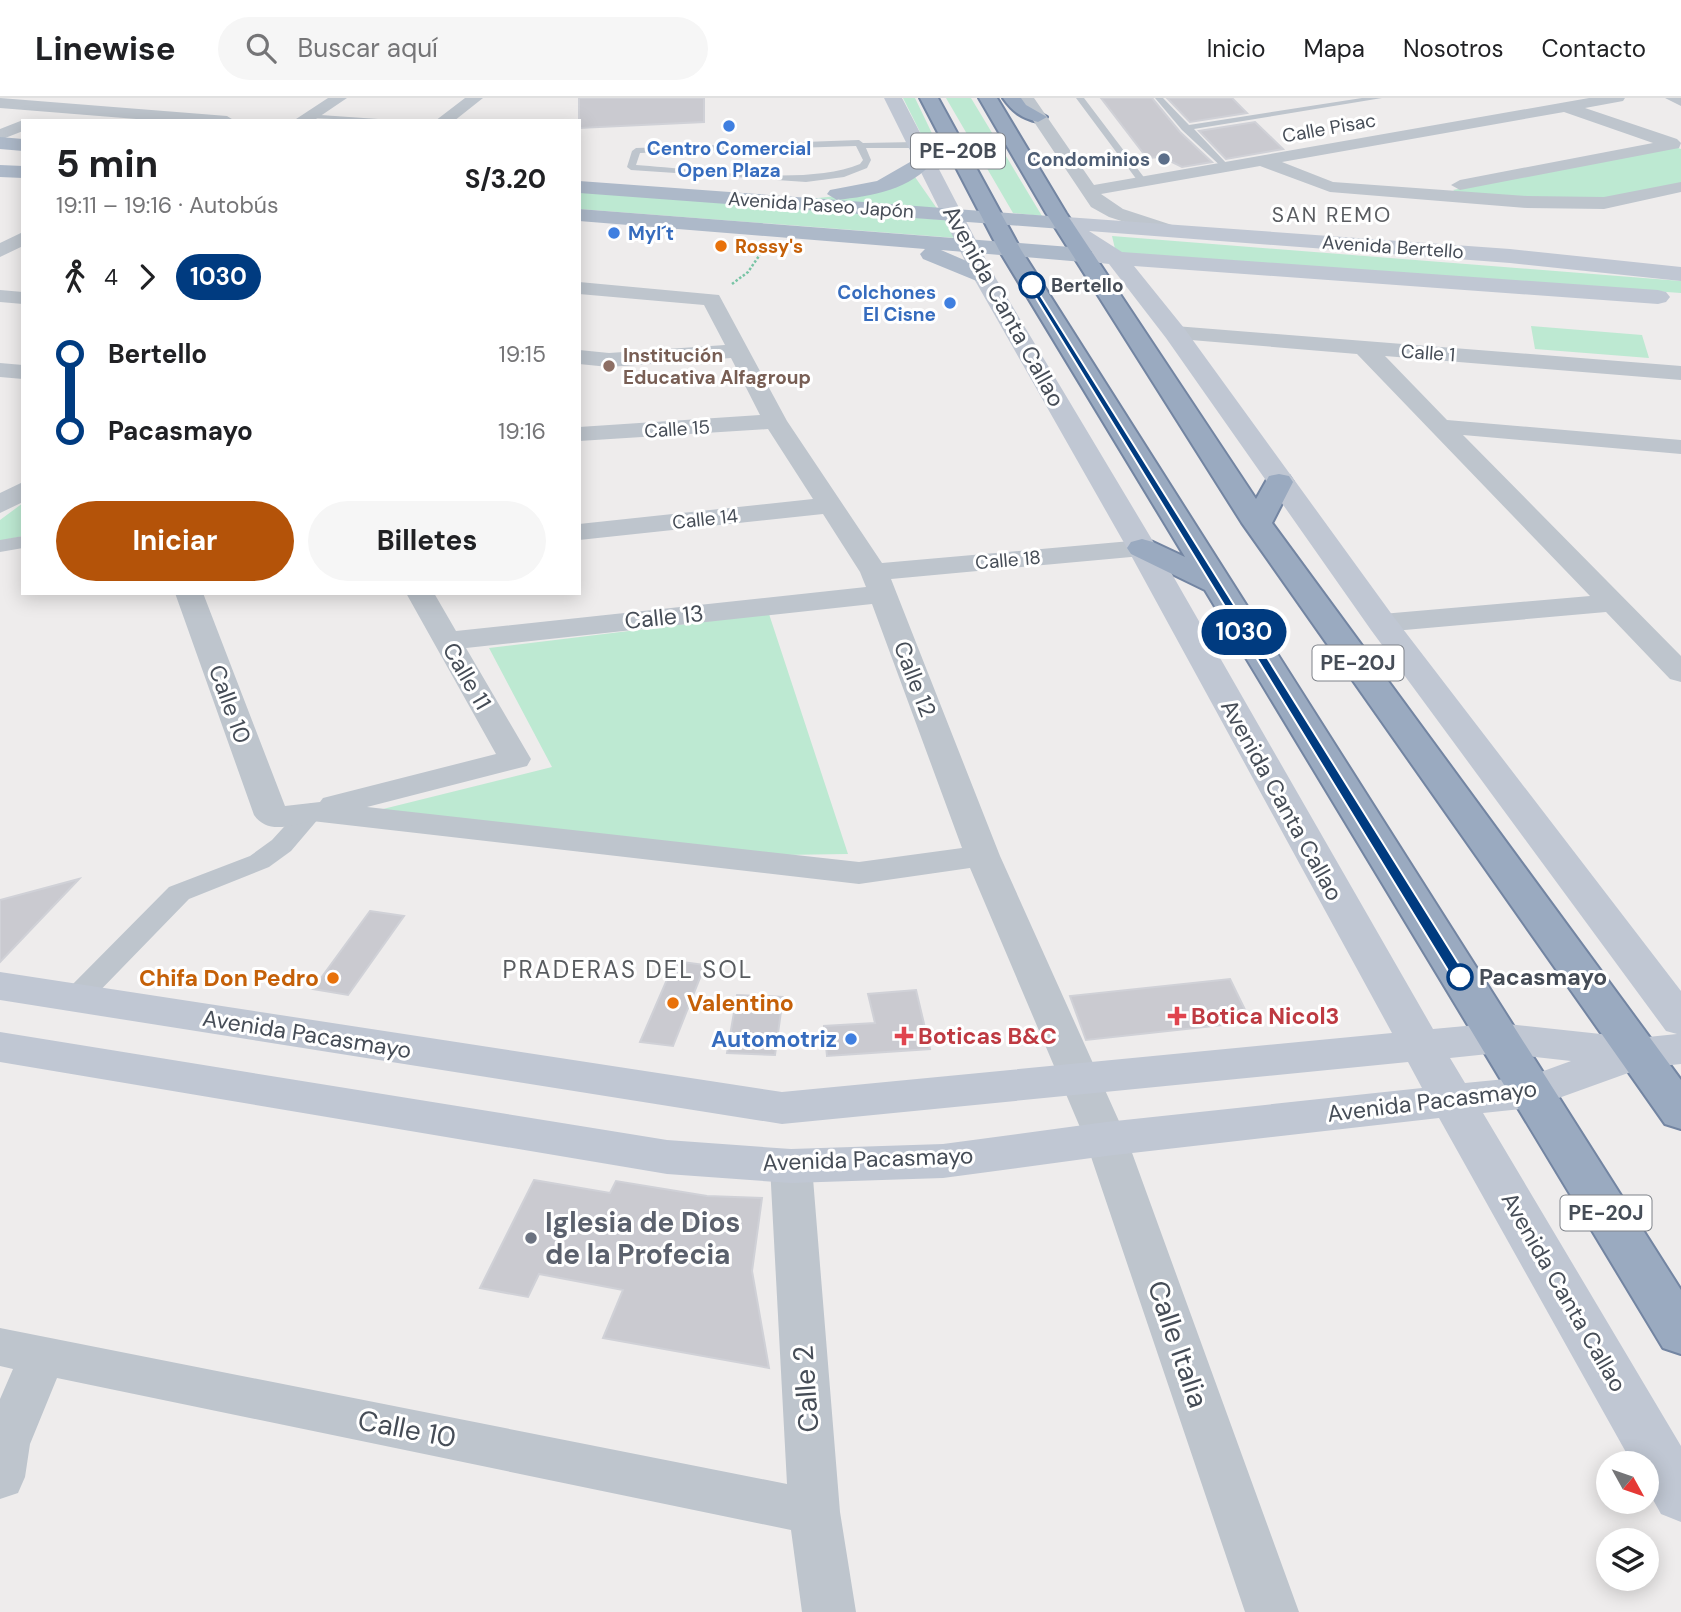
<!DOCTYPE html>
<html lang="es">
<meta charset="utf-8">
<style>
body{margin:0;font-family:"DM Sans",sans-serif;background:#f6f6f6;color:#202124;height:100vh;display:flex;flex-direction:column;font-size:26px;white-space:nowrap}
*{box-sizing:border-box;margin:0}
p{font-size:23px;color:#757577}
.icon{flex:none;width:38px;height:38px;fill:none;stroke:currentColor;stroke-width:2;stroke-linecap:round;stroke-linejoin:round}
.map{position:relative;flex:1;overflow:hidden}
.side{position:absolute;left:21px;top:21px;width:560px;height:476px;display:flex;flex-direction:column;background:#fff;border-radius:0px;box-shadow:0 4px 18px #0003}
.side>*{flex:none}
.badge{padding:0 14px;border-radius:23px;font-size:24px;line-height:46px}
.needle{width:46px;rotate:130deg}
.fabs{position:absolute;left:1596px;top:1353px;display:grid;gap:14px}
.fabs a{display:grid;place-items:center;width:63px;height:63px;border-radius:50%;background:#fff;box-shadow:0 4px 18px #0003;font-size:35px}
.map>.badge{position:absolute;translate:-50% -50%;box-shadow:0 0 0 4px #fff}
.legs{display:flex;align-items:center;gap:10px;height:77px;padding:0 35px;font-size:23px}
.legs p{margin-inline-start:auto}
.overview{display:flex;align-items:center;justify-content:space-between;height:119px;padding:0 35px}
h1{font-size:38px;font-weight:700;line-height:52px}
.cta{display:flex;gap:14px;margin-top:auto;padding:14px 35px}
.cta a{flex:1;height:80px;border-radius:42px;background:#b45309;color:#fff;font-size:28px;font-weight:700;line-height:80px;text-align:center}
.cta a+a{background:#f6f6f6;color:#202124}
ul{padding:0 35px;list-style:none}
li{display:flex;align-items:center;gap:24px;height:77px;font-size:26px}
li i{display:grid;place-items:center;width:10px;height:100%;margin:0 9px;background:currentColor}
li i::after{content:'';width:18px;height:18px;margin:-9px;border:5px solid;border-radius:50%;background:#fff}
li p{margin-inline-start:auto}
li:first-child i{background:linear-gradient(#0000 50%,currentColor 0)}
li:last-child i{background:linear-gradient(currentColor 50%,#0000 0)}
header{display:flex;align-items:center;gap:42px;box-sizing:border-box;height:98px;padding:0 35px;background:#fff;border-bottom:2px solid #e0e0e0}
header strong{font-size:33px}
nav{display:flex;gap:38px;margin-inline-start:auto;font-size:24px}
.search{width:490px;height:63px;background:#f6f6f6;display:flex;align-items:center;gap:18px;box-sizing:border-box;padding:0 24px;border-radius:38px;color:#757577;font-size:26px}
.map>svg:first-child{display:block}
.green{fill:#bde9d2}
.building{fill:#cacad0;stroke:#d0d1d7;stroke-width:2}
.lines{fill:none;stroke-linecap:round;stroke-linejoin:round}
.trunk-casing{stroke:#7385a2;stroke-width:4}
.path{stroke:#78c4a5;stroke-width:2.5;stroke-dasharray:2.5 2;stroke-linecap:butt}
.service{fill:#bec5cd;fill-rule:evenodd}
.pedestrian{fill:#bec5cd;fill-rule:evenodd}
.minor{fill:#bec5cd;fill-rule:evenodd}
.secondary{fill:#c0c7d3;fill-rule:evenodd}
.primary{fill:#adb9c9;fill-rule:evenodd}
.trunk{fill:#9aaac0;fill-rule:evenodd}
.line-1{fill:#003b80;stroke:#fff;stroke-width:2}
.shop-dot{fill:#3f7fe0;stroke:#fff;stroke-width:2.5}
.service-dot{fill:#5c6f8a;stroke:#fff;stroke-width:2.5}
.food-dot{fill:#e8710a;stroke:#fff;stroke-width:2.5}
.stop-1-dot{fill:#fff;stroke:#003b80;stroke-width:3.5}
.education-dot{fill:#8d6e63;stroke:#fff;stroke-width:2.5}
.health-dot{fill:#e0444e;stroke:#fff;stroke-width:2.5}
.worship-dot{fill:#6b7280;stroke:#fff;stroke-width:2.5}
.labels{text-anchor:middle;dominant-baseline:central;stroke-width:6;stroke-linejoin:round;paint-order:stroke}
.far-street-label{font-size:19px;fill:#464d57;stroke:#fff}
.far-shop-label{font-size:19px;font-weight:bold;fill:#366cbe;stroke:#fff}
.far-service-label{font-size:19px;font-weight:bold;fill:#4e5e75;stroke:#fff;text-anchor:end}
.far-food-label{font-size:19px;font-weight:bold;fill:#c56008;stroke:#fff;text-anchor:start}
.far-stop-label{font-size:19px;font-weight:bold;fill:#464d57;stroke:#fff;text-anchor:start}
.far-education-label{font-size:19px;font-weight:bold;fill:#785e54;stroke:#fff;text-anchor:start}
.shield{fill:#fff;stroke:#7e8289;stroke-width:2}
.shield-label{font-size:21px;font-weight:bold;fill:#464d57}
.far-neighbourhood-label{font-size:21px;letter-spacing:2px;fill:#595c60;stroke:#fff}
.street-label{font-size:23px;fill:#464d57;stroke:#fff}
.stop-label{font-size:23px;font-weight:bold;fill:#464d57;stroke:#fff;text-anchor:start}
.food-label{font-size:23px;font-weight:bold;fill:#c56008;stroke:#fff;text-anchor:end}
.health-label{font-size:23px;font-weight:bold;fill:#be3a42;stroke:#fff;text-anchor:start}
.shop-label{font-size:23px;font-weight:bold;fill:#366cbe;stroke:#fff;text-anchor:end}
.neighbourhood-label{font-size:24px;letter-spacing:2px;fill:#595c60;stroke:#fff}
.near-worship-label{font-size:28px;font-weight:bold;fill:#5b616d;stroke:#fff;text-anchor:start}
.near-street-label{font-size:28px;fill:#464d57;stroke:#fff}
</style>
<header>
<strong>Linewise</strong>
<div class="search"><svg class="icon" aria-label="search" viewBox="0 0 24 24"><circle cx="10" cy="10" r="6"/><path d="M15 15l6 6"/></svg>Buscar aquí</div>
<nav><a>Inicio</a><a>Mapa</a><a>Nosotros</a><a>Contacto</a></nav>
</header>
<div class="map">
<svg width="1681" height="1514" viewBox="0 0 1681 1514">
<rect width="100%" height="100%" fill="#eeecec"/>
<path class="green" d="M903 0H915L939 50H928Z
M946 0H971L1042 118 1013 115Z
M1675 49 1681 51V86L1612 101 1461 97 1453 92Z
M915 79 938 112 809 101 864 95Z
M579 94 947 122 956 140 579 111Z
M1112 138 1681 183V195L1116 155Z
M1531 228 1642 237 1649 260 1535 251Z
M23 405V438L0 443V422Z
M769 516 848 756 781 757 375 713 552 669 489 550Z"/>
<path class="building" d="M579 0H704V24L579 30Z
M1101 0H1152L1180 34 1212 64 1182 69 1162 59 1147 60Z
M1167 0H1232L1247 15 1190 24Z
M1255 24 1283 51 1226 61 1199 33Z
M79 781 0 864V802Z
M370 813 404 818 348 897 313 891Z
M675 863 705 867 673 948 640 944Z
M1230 881 1251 924 1086 942 1070 898Z
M916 892 930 951 827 958 824 928 875 925 868 896Z
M737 897 783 899 775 957 727 955Z
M534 1082 610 1095 616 1083 707 1098 762 1100 752 1173 769 1270 603 1240 623 1192 539 1176 528 1199 480 1190Z"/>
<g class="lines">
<defs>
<path id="trunk" d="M920 0H938L1021 152 1681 1192V1256L1663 1250 1205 492 1131 456 1127 450 1131 444 1142 441 1153 444 1185 459 999 152Z
M979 0H997L1066 115 1256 401 1269 378 1279 376 1289 378 1293 384 1272 425 1681 982V1031L1665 1026 1242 425 1046 115Z
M1003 0H1021L1026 7 1047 19 1038 24C1021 20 1013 14 1003 0Z"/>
</defs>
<use href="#trunk" class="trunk-casing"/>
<path class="path" d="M732 186 748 174 761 155"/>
<path class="service" d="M1076 0H1084L1146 82V86H1140Z
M1155 0H1163L1189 27 1362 0H1382L1194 31 1229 68 1226 73 1182 32Z
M306 16 378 21 382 23 309 20Z
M859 42 863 45 916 44 920 47 916 50H866L871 62 867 70 844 79 806 84 631 72 627 69 632 53 636 50ZM856 48 863 62 860 66C804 89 699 71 636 67L640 55Z"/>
<path class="pedestrian" d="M23 438V450L0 454V442Z
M312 705 321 708 325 713 291 753 269 769 189 801 86 907 76 910 66 907 62 900 66 893 169 789 250 758 272 742 303 708Z"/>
<path class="minor" d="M0 0 227 18 235 23H161L0 10Z
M328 0H347L313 23H293Z
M465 0H483L454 23H435Z
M1018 0H1034L1094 87 1589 0H1625L1623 3 1585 10 1677 41 1681 45 1679 50 1460 92 1451 87 1460 82 1653 45 1564 14 1282 64 1333 84 1527 98 1604 99 1681 84V94L1604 111 1527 110 1330 94 1260 68 1101 96 1123 111 1175 128 1178 132 1168 138 1109 119 1091 109Z
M1665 0H1681V8Z
M23 22 26 23H23V33L0 42V31Z
M23 134V148L0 159V145Z
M579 184 719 197 787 323 882 465 1142 442 1152 444 1156 450 1152 456 1142 458 891 481 1000 758 1127 1041 1299 1514H1245L1085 1041 970 770 859 786 312 723C291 727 268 737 254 717L175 495H203L285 708 320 704 323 700 496 656 406 495H434L456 533 866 489 860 474 823 416 579 442V426L813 401 768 331 579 343V329L760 317 731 260 609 269 579 266V252L609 255 725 247 704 207 579 196ZM872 506 962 750 859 764 367 709 527 668 531 661 466 550Z
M0 192 23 194V206L0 204Z
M1175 228 1681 268V282L1385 258 1447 322 1681 342V356L1463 337 1681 558V584L1670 581 1606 514 1382 534 1372 531 1367 525 1372 519 1382 516 1590 498 1357 256 1167 240 1164 235 1167 230Z
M0 265 23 267V281L0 279Z
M23 384V404L0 415V395Z
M791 1052 806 1057 812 1068 840 1414 856 1514H802L791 1432 57 1280 30 1346 25 1379 18 1395 0 1401V1301L13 1271 0 1268V1230L787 1386 770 1068 776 1057Z"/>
<path class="secondary" d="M884 0H902L995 179 1157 450 1433 931 1498 925 1638 940 1677 936 1666 933 1371 532 1166 240 1109 166 1092 164 1089 159 1092 154 1051 125 1055 121 1066 119 1510 151 1681 169V183L1510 165 1089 133 1122 154 1658 192 1666 194 1670 199 1666 204 1658 206 1134 168 1184 230 1393 518 1681 893V966L1642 970 1531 1010 1483 1015 1681 1348V1424L1661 1416 1647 1391V1365H1632L1439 1020 1106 1058 943 1080 791 1085 667 1076 0 964V934L667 1042 791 1051 943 1046 1106 1024 1422 990 1408 964 782 1026 0 902V874L782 994 1392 935 1127 450 973 179ZM1498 955 1571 963 1527 979 1465 985 1450 960Z"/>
<path class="primary" d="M0 39 23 41V53L0 51Z
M924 56 934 62C912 92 871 98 837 102L1062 119 1073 125 1062 131 579 95V83L837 102 827 96 830 92 877 83Z
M0 67 23 68V80L0 79Z
M579 111 1083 150 1094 157 1083 164 941 152 992 174 995 179 984 186 923 161 920 156 925 151 579 123Z"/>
<use href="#trunk" class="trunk"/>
</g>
<path class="line-1" d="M1032 184 1467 879 1465 883 1460 884 1452 879 1028 187Z"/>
<g class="shop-dot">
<circle cx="729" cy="28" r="7"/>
<circle cx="614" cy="135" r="7"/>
<circle cx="950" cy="205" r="7"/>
<circle cx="851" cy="941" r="7"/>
</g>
<circle class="service-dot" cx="1164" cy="61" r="7"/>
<g class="food-dot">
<circle cx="721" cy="148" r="7"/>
<circle cx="333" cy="880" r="7"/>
<circle cx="673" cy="905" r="7"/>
</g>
<g class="stop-1-dot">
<circle cx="1032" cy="187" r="12"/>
<circle cx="1460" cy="879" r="12"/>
</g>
<circle class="education-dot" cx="609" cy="268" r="7"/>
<g class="health-dot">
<path d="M1173.5 907.5h7v7h7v7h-7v7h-7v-7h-7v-7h7z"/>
<path d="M900.5 927.5h7v7h7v7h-7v7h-7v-7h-7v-7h7z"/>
</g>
<circle class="worship-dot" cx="531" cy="1140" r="7"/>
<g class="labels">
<g class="far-street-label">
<text transform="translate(1329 30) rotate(-10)">Calle Pisac</text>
<text transform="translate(821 107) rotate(4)">Avenida Paseo Japón</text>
<text transform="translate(1393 149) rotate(4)">Avenida Bertello</text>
<text transform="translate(1428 255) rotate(4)">Calle 1</text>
<text transform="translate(677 331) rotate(-4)">Calle 15</text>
<text transform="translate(705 421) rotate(-6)">Calle 14</text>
<text transform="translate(1008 462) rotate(-5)">Calle 18</text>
</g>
<g class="far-shop-label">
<text x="729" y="50">Centro Comercial<tspan x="729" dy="22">Open Plaza</tspan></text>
<text x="628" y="135" text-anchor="start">Myl´t</text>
<text x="936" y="194" text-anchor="end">Colchones<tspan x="936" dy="22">El Cisne</tspan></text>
</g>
<g class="far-service-label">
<text x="1150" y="61">Condominios</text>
</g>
<g class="far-food-label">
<text x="735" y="148">Rossy's</text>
</g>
<g class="far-stop-label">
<text x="1051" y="187">Bertello</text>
</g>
<g class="far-education-label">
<text x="623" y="257">Institución<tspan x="623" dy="22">Educativa Alfagroup</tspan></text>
</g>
<g class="shield">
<rect x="911" y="35.5" width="94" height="35" rx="5"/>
<rect x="1312.5" y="547.5" width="91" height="35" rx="5"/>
<rect x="1560.5" y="1097.5" width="91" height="35" rx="5"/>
</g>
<g class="shield-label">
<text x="958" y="53">PE-20B</text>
<text x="1358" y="565">PE-20J</text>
<text x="1606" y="1115">PE-20J</text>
</g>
<g class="far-neighbourhood-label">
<text x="1332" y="117">SAN REMO</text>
</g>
<g class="street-label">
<text transform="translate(1004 208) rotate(61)">Avenida Canta Callao</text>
<text transform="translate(664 519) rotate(-6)">Calle 13</text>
<text transform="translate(467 578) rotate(60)">Calle 11</text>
<text transform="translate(915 581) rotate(69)">Calle 12</text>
<text transform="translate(230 606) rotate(70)">Calle 10</text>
<text transform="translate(1282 702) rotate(61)">Avenida Canta Callao</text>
<text transform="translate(307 936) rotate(9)">Avenida Pacasmayo</text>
<text transform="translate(1432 1003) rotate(-7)">Avenida Pacasmayo</text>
<text transform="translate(868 1061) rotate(-2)">Avenida Pacasmayo</text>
<text transform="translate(1564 1194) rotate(60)">Avenida Canta Callao</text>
</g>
<g class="stop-label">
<text x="1479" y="879">Pacasmayo</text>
</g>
<g class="food-label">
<text x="319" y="880">Chifa Don Pedro</text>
<text x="687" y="905" text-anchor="start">Valentino</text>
</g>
<g class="health-label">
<text x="1191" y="918">Botica Nicol3</text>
<text x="918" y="938">Boticas B&amp;C</text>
</g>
<g class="shop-label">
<text x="837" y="941">Automotriz</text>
</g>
<g class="neighbourhood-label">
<text x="628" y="871">PRADERAS DEL SOL</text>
</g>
<g class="near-worship-label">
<text x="545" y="1124">Iglesia de Dios<tspan x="545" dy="32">de la Profecia</tspan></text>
</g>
<g class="near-street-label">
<text transform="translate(1178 1246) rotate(71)">Calle Italia</text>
<text transform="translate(806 1291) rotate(-94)">Calle 2</text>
<text transform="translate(407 1331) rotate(11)">Calle 10</text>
</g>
</g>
</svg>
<div class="fabs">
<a><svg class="needle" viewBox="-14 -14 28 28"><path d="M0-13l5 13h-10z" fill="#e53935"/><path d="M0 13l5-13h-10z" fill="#757577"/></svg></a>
<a><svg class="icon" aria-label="layers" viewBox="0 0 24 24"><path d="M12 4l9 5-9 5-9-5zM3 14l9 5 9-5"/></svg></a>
</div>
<b class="badge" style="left:1244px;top:534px;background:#003b80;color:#fff">1030</b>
<section class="side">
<div class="overview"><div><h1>5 min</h1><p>19:11 – 19:16 · Autobús</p></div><b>S/3.20</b></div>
<div class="legs"><svg class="icon" aria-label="walk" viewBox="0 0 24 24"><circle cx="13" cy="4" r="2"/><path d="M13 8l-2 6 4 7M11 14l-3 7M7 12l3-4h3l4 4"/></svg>4<svg class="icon" aria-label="forward" viewBox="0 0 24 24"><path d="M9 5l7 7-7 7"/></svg><b class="badge" style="background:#003b80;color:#fff">1030</b></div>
<ul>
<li><i style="color:#003b80"></i><b>Bertello</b><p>19:15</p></li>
<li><i style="color:#003b80"></i><b>Pacasmayo</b><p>19:16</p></li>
</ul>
<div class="cta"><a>Iniciar</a><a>Billetes</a></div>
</section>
</div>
